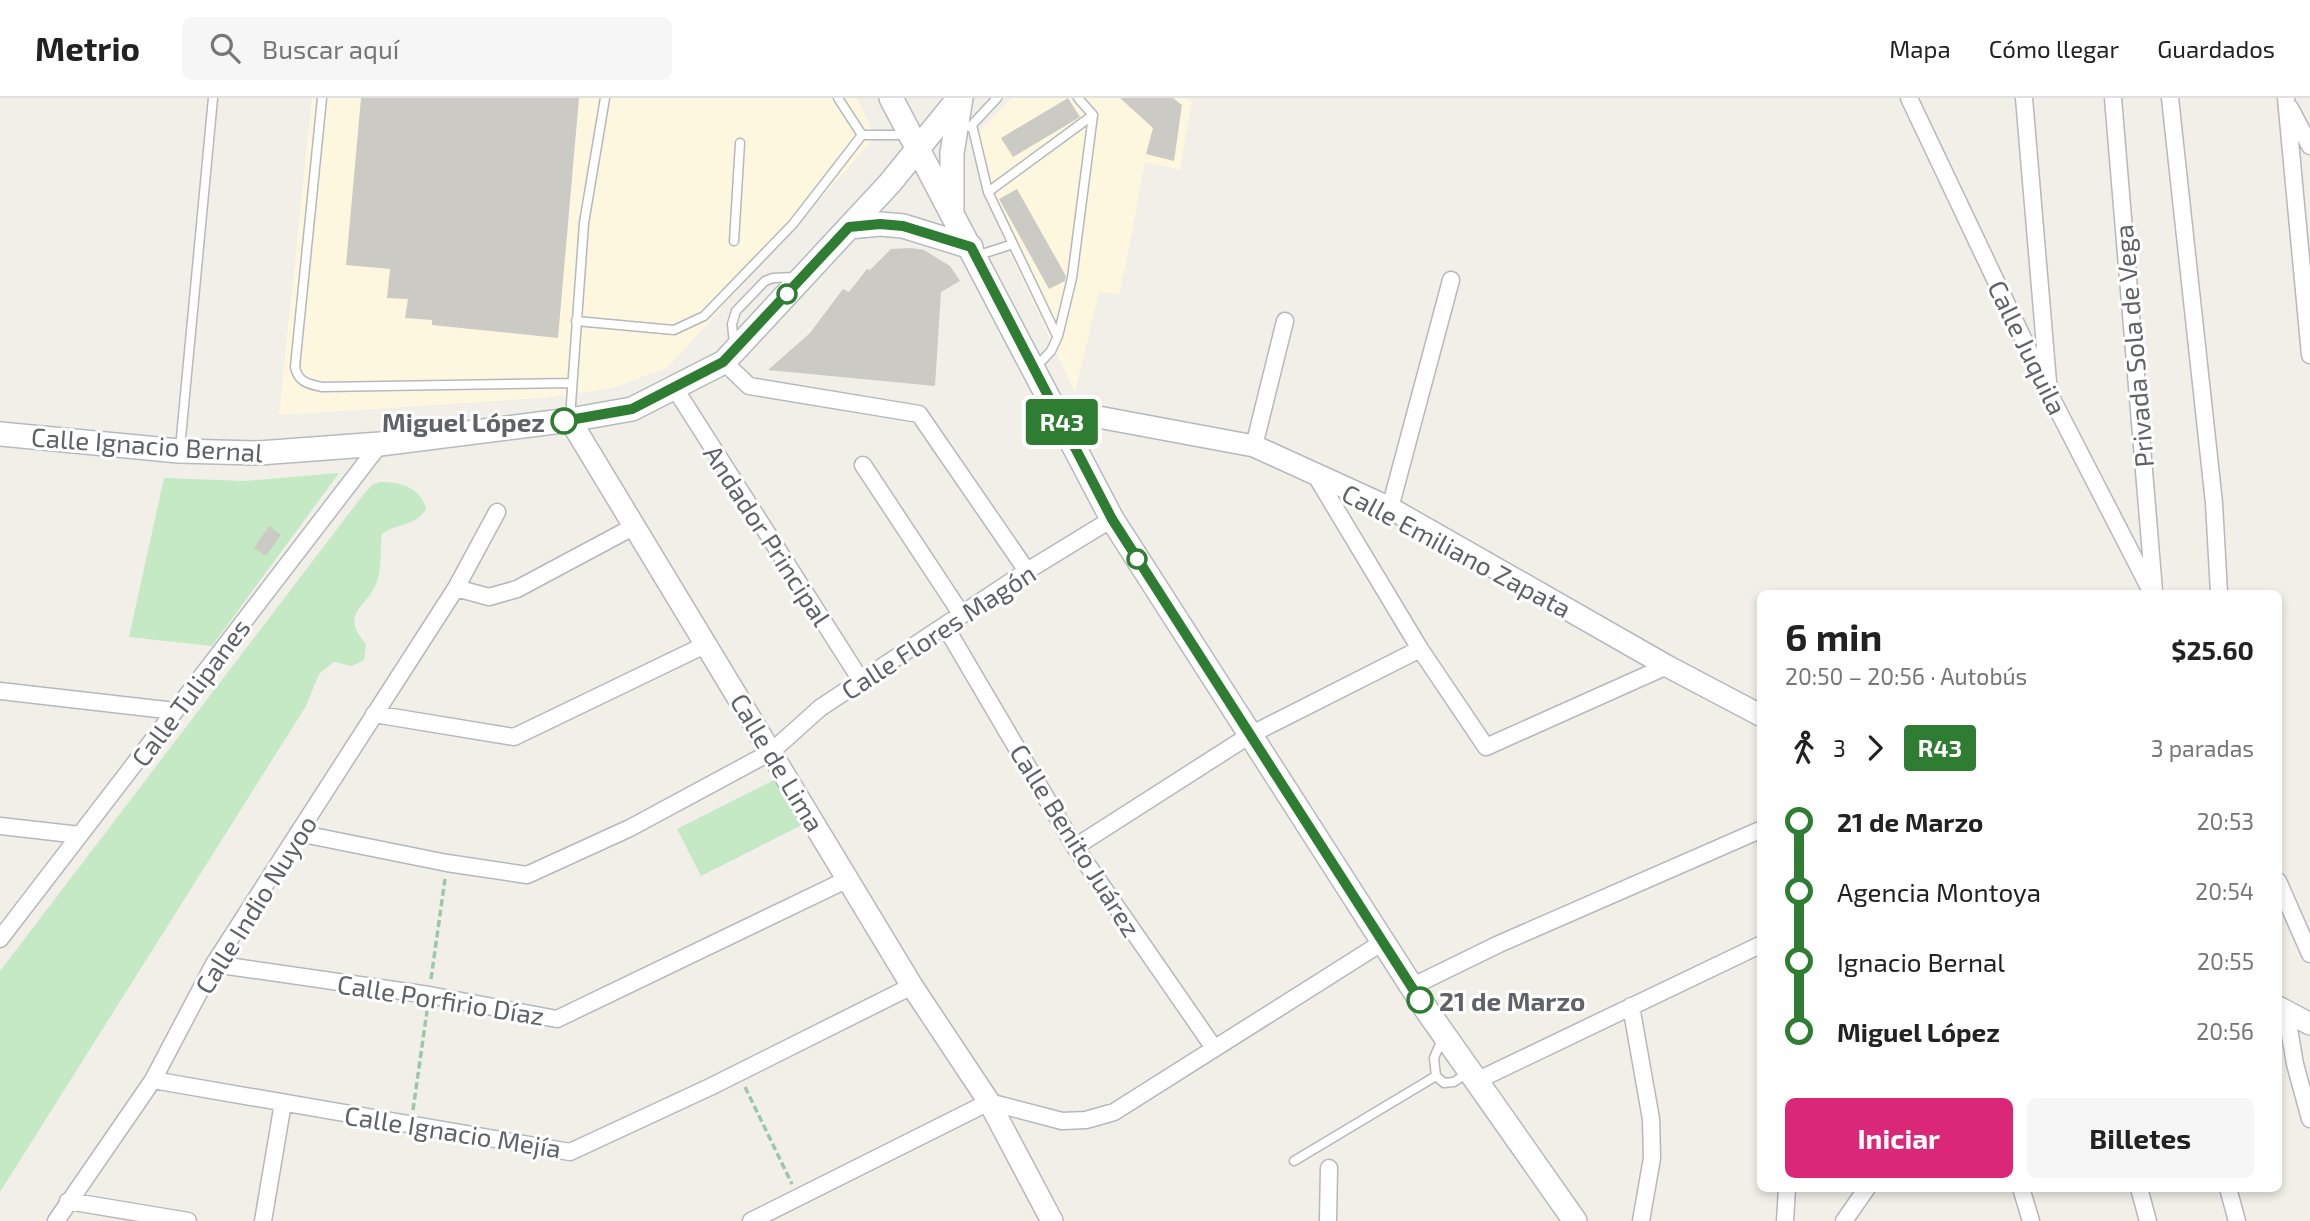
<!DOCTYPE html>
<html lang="es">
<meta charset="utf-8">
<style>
body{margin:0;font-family:"Exo 2",sans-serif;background:#f6f6f6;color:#222;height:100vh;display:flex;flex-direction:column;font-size:26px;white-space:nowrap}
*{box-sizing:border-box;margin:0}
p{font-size:23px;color:#767676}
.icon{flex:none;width:38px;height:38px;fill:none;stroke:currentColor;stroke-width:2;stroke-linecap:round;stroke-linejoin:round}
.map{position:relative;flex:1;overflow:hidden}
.panel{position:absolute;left:1757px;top:492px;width:525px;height:602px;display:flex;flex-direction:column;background:#fff;border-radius:10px;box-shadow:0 4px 10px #0003}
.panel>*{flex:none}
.badge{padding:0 14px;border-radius:5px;font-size:24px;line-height:46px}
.map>.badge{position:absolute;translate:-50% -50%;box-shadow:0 0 0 4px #fff}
.legs{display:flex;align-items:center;gap:10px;height:77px;padding:0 28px;font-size:23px}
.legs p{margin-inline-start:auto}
.head{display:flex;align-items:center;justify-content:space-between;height:119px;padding:0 28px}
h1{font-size:38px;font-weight:700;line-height:52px}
.action{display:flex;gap:14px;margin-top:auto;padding:14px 28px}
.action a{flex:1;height:80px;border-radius:10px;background:#db2777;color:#fff;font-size:28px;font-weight:700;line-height:80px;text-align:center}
.action a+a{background:#f6f6f6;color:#222}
ul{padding:0 28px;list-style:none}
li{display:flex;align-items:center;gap:24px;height:70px;font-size:26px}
li i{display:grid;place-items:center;width:10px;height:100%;margin:0 9px;background:currentColor}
li i::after{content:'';width:18px;height:18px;margin:-9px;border:5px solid;border-radius:50%;background:#fff}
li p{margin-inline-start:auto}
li:first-child i{background:linear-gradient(#0000 50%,currentColor 0)}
li:last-child i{background:linear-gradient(currentColor 50%,#0000 0)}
header{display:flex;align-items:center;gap:42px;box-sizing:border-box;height:98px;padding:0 35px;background:#fff;border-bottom:2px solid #e0e0e0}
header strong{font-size:33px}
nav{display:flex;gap:38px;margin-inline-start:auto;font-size:24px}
.search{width:490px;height:63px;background:#f6f6f6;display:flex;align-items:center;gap:18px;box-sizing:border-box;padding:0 24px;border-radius:10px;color:#767676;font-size:26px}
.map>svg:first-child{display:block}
.commercial{fill:#fef7e0}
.green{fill:#c5e8c5}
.building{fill:#cccac5}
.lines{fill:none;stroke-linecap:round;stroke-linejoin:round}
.service-casing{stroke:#b5b8bc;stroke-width:11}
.minor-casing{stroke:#b5b8bc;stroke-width:19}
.tertiary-casing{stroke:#b5b8bc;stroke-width:24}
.secondary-casing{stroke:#b6babf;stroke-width:26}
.path{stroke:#9cc7a9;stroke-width:3.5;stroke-dasharray:7 3.5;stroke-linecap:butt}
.service{stroke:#fff;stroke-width:8}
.minor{stroke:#fff;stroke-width:16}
.tertiary{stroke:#fff;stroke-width:21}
.secondary{stroke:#fff;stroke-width:23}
.line-1-casing{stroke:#fff;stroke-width:16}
.line-1{stroke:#2e7d32;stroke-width:10}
.stop-1-dot{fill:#fff;stroke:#2e7d32;stroke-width:3.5}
.labels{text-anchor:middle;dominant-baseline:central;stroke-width:6;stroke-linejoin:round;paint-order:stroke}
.street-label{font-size:26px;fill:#5f6368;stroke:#fff}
.stop-label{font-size:26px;font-weight:bold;fill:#5f6368;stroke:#fff;text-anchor:end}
</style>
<header>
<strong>Metrio</strong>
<div class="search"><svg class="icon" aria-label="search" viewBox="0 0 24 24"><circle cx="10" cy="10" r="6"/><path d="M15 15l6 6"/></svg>Buscar aquí</div>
<nav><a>Mapa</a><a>Cómo llegar</a><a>Guardados</a></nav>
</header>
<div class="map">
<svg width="2310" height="1123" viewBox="0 0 2310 1123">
<rect width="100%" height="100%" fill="#f1efe8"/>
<path class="commercial" d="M312 0H856L876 39 667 270 612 290 544 300 279 317Z
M1012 0H1187L1192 4 1180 72 1145 64 1120 196 1099 194 1075 295 984 99 990 76 977 51 978 41 982 31Z"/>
<path class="green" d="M339 375 212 548 129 539 164 380 245 383Z
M380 384C400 384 420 389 426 410 418 428 396 425 382 436 380 450 382 466 378 480 370 511 337 512 366 546L364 562 352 568 334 564 319 576 306 608 0 1094V873L363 397 372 387Z
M776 681 804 726 701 778 677 731Z"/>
<path class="building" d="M361 0H579L558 240 432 227V222L405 220 408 201 387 200 390 171 346 167Z
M1068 0 1080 19 1013 59 1001 40Z
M1120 0H1173L1182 7 1174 63 1146 56 1153 30Z
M1017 91 1066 178 1065 183 1049 191 999 101Z
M911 150 924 152 950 168 960 183 941 194 935 288 768 272 810 235 843 191 849 194 867 171 870 172 891 151Z
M269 428 281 437 266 458 254 450Z"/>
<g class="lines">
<defs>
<path id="service" d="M322 0 295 269C298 284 308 286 322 289L571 285
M838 0 862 37H908
M1078 0 1093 17
M972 27 988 94
M970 29 997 0
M734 143 740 45
M1013 146 1057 238
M976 158 1013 146 988 94 1093 17 1072 180 1058 238 1051 253 1035 270
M576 223 674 232 704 218 793 126 862 37
M734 246 732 226 736 213 765 183 773 180 795 179
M570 320 584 125 605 0
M180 350 213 0
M1443 939 1434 960 1436 978 1444 985 1454 984 1467 975
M1294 1063 1436 978"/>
<path id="minor" d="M1909 0 2049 295 2152 495
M2024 0 2048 284
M2113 0 2154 493
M2170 0 2214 405 2219 495
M2286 0 2310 257
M2290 10 2310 48
M724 264 749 288 919 316 1027 473
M674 289 862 584
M1254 348 1285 223
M863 367 962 517
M1316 378 1420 551 1486 649 1667 568
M1390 410 1451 182
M456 490 489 499 517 491 633 429
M945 528 1075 749 1214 950
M0 593 175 613
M374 616 514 639 707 546
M0 728 80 737
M298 735 447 765 527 777 630 730 771 654 820 610 1027 473 1112 421
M1075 749 1250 637 1420 551
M2278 783 2310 856
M0 841 380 346
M214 866 429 897 557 921 848 781
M1411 889 1499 846 1760 732
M1631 908 1651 1021 1652 1060 1641 1123
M2286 913 2295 966 2310 1021
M153 982 570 1054 710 989 912 888
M1476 983 1760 847
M2021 1090 2031 1123
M2139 1090 2148 1123
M2228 1090 2237 1123
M68 1103 188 1123
M56 1123 153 982 214 866 456 490 497 414
M263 1123 283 1005
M751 1123 989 1004 1062 1023 1086 1022 1114 1014 1383 844
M1328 1123 1329 1070
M1785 1123 1787 1090
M1844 1123 1867 1090"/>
<path id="tertiary" d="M1055 311 1254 348 1390 410 1667 568 1760 617
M570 322 912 888 989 1004 1052 1123
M2278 909 2310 926"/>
<path id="secondary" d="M891 0 1112 421 1428 914 1575 1123
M952 111V55L961 0
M849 129 880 126 903 128 971 149
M0 336 179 353 259 355 380 346 570 322 632 311 724 264 890 85 959 0"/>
</defs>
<use href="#service" class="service-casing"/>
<use href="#minor" class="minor-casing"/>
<use href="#tertiary" class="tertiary-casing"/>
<use href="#secondary" class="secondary-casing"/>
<path class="path" d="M431 881 445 781
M745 989 792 1086
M413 1012 427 913"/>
<use href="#service" class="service"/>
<use href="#minor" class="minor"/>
<use href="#tertiary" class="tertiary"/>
<use href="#secondary" class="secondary"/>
</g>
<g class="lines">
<defs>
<path id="line-1" d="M564 323 632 311 723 264 849 129 880 126 903 128 971 149 1112 421 1420 902"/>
</defs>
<use href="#line-1" class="line-1-casing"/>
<use href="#line-1" class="line-1"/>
</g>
<g class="stop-1-dot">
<circle cx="787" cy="196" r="9"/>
<circle cx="564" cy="323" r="12"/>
<circle cx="1137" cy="461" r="9"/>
<circle cx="1420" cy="902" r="12"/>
</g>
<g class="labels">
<g class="street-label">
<text transform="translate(2133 248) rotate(-95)">Privada Sola de Vega</text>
<text transform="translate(2028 249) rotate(64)">Calle Juquila</text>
<text transform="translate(147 346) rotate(4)">Calle Ignacio Bernal</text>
<text transform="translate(768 437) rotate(57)">Andador Principal</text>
<text transform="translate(1457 452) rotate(28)">Calle Emiliano Zapata</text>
<text transform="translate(938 533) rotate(-33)">Calle Flores Magón</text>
<text transform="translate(190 594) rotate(-53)">Calle Tulipanes</text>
<text transform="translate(778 664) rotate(59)">Calle de Lima</text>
<text transform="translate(1076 742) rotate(58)">Calle Benito Juárez</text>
<text transform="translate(255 806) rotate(-58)">Calle Indio Nuyoo</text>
<text transform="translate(441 901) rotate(9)">Calle Porfirio Díaz</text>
<text transform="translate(453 1033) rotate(9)">Calle Ignacio Mejía</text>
</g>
<g class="stop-label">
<text x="545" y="323">Miguel López</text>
<text x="1439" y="902" text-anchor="start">21 de Marzo</text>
</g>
</g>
</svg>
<b class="badge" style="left:1062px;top:324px;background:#2e7d32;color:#fff">R43</b>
<section class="panel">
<div class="head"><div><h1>6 min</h1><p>20:50 – 20:56 · Autobús</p></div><b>$25.60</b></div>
<div class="legs"><svg class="icon" aria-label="walk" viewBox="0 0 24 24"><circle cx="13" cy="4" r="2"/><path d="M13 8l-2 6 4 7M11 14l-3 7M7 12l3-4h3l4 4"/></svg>3<svg class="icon" aria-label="forward" viewBox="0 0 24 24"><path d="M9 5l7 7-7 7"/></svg><b class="badge" style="background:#2e7d32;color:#fff">R43</b><p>3 paradas</p></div>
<ul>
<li><i style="color:#2e7d32"></i><b>21 de Marzo</b><p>20:53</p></li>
<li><i style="color:#2e7d32"></i><span>Agencia Montoya</span><p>20:54</p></li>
<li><i style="color:#2e7d32"></i><span>Ignacio Bernal</span><p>20:55</p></li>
<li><i style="color:#2e7d32"></i><b>Miguel López</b><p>20:56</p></li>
</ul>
<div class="action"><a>Iniciar</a><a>Billetes</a></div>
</section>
</div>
